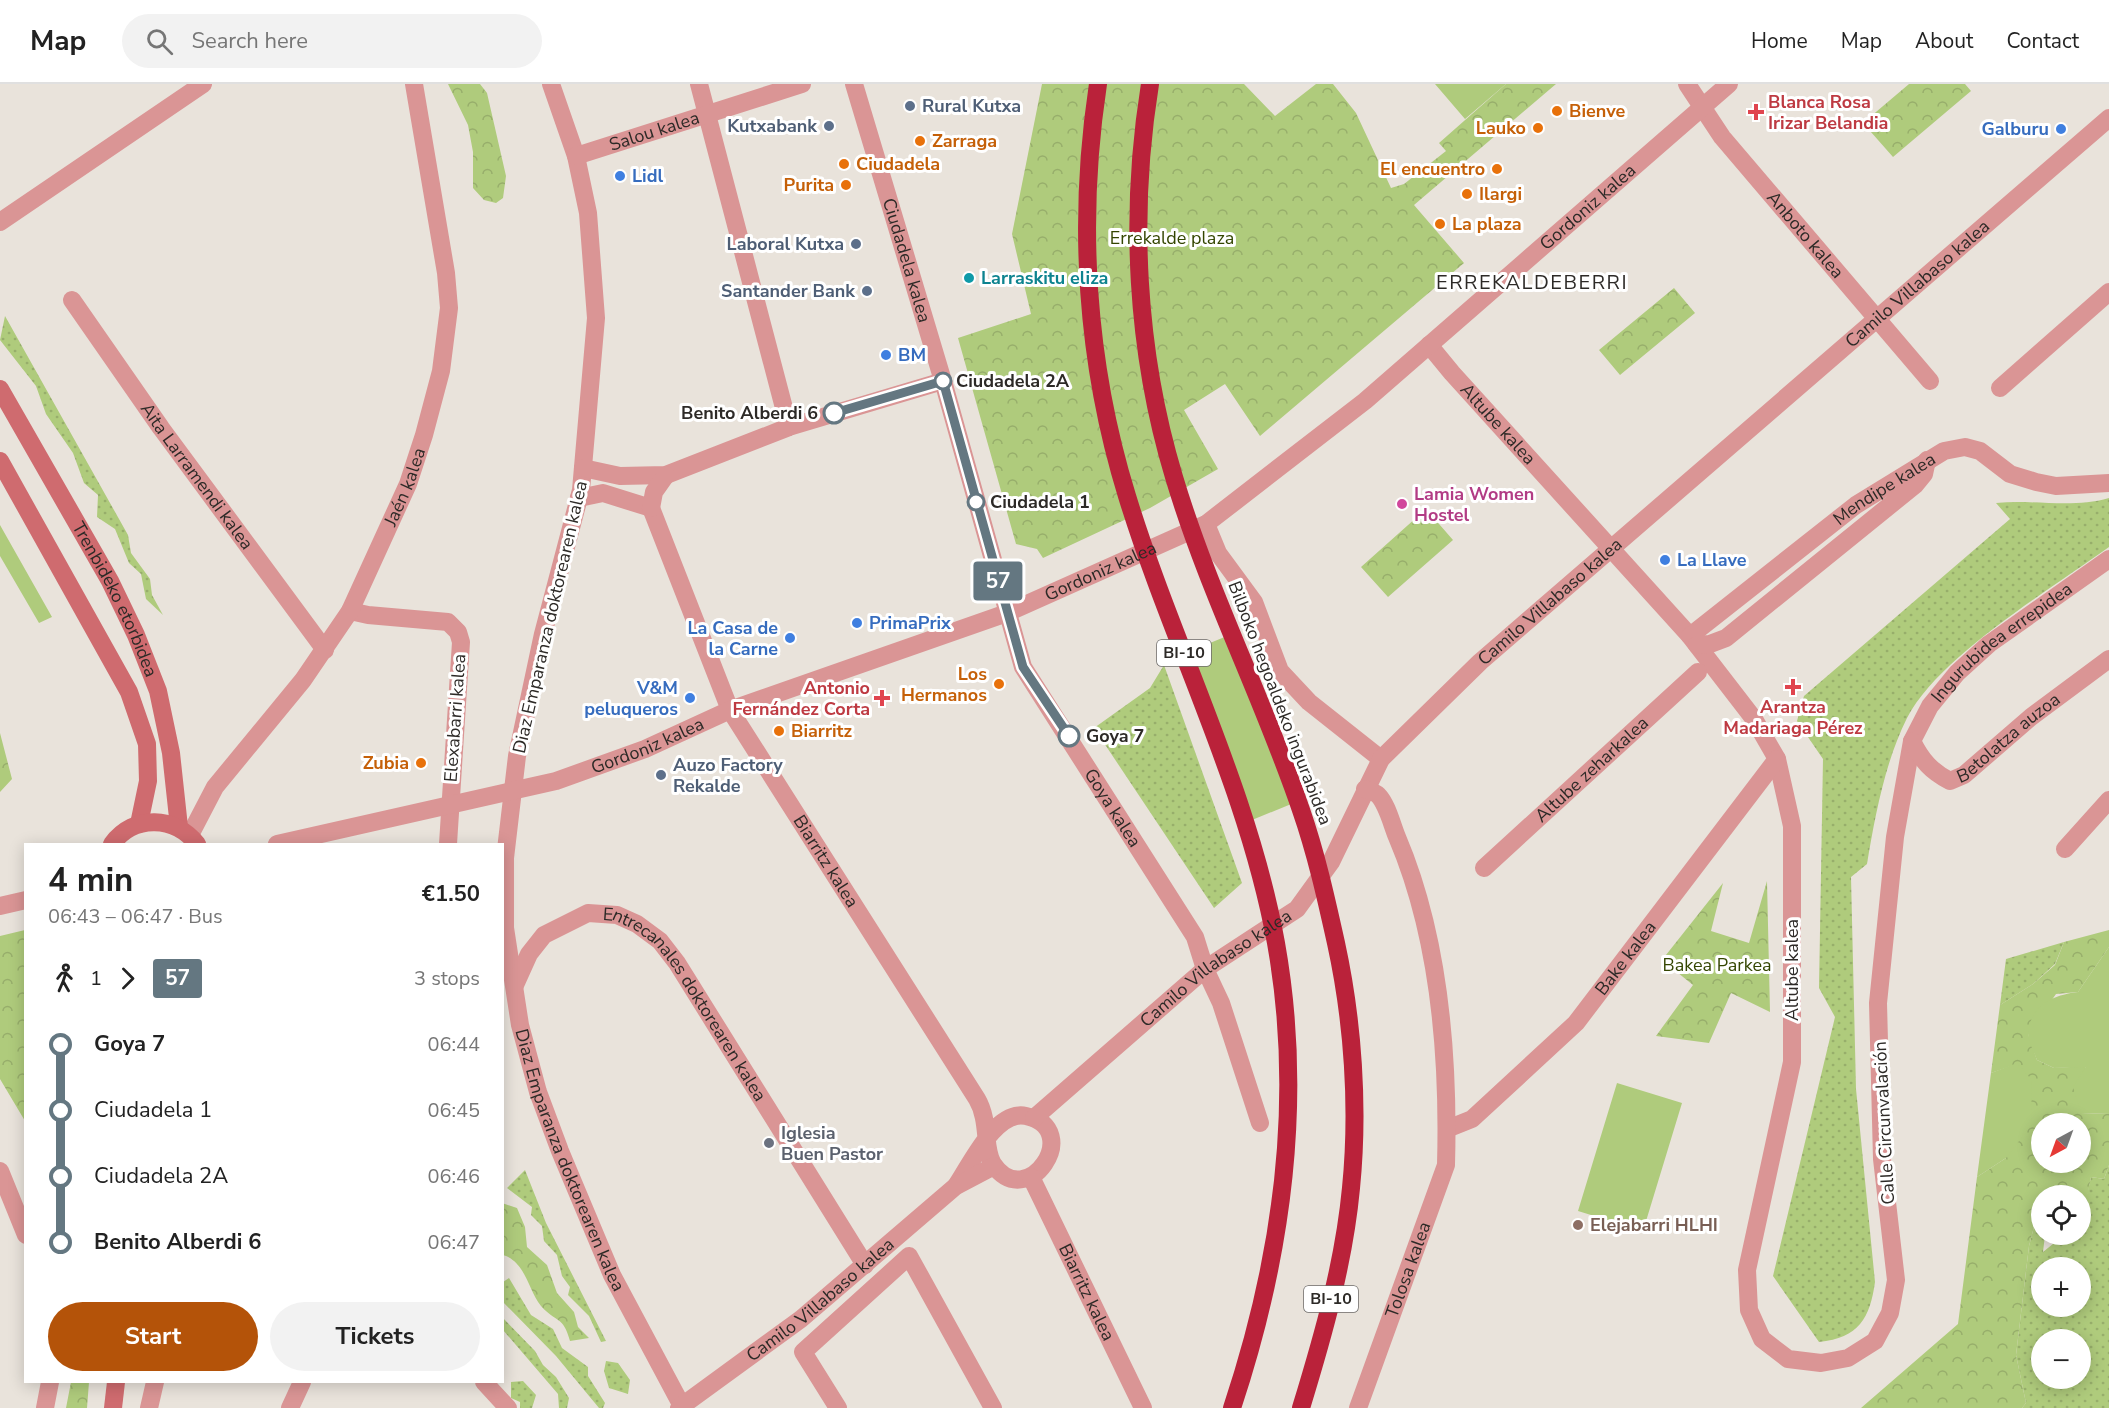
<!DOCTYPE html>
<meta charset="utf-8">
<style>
body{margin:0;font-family:"Nunito Sans",sans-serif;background:#f2f2f2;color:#222;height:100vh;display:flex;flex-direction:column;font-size:22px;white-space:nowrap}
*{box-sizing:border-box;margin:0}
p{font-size:20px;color:#767676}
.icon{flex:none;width:33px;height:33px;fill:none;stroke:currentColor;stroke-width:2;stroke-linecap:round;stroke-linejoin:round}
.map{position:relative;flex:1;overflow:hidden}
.details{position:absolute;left:24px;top:759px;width:480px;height:540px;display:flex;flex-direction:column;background:#fff;border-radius:0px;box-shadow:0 3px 15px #0003}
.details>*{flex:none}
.badge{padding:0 12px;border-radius:4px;font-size:21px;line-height:39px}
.needle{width:39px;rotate:221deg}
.tools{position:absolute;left:2031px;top:1029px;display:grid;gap:12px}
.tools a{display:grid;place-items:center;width:60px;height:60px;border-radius:50%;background:#fff;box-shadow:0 3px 15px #0003;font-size:30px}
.map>.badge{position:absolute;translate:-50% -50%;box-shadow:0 0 0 3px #fff}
.legs{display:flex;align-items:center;gap:9px;height:66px;padding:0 24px;font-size:20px}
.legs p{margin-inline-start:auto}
.summary{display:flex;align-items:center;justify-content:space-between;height:102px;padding:0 24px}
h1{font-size:33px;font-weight:700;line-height:45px}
.button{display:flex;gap:12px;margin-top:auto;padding:12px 24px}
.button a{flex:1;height:69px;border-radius:36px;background:#b45309;color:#fff;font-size:24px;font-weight:700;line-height:69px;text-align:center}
.button a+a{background:#f2f2f2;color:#222}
ul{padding:0 24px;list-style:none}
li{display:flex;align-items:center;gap:21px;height:66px;font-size:22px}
li i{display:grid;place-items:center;width:9px;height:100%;margin:0 8px;background:currentColor}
li i::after{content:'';width:15px;height:15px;margin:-8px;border:4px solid;border-radius:50%;background:#fff}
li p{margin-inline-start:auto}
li:first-child i{background:linear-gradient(#0000 50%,currentColor 0)}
li:last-child i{background:linear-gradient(currentColor 50%,#0000 0)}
header{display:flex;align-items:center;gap:36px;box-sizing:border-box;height:84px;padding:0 30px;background:#fff;border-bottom:2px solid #e0e0e0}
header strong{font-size:28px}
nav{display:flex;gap:33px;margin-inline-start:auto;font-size:21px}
.search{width:420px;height:54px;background:#f2f2f2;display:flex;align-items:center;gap:15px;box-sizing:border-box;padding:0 21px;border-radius:33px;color:#767676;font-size:22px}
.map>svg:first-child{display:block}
.grass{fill:url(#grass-dots);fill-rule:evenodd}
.forest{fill:url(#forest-crowns);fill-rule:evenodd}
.garden{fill:#afcb7c}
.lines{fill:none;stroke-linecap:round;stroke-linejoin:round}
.street{stroke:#da9595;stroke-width:18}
.secondary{stroke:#cf6b6f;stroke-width:18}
.highway{stroke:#ba223a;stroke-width:18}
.line-1-casing{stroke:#fff;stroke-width:14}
.line-1{stroke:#647781;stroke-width:9}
.service-dot{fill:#5c6f8a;stroke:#fff;stroke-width:2}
.food-dot{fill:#e8710a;stroke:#fff;stroke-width:2}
.health-dot{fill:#e0444e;stroke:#fff;stroke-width:2}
.shop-dot{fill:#3f7fe0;stroke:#fff;stroke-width:2}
.culture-dot{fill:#0f9aa8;stroke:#fff;stroke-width:2}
.stop-1-dot{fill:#fff;stroke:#647781;stroke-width:3}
.hotel-dot{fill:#d1479c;stroke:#fff;stroke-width:2}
.worship-dot{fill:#6b7280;stroke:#fff;stroke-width:2}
.education-dot{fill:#8d6e63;stroke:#fff;stroke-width:2}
.labels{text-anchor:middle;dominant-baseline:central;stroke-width:6;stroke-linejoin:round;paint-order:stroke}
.shield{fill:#fff;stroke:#6c6a68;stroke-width:1.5}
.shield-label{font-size:16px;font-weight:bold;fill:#2d2a27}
.health-label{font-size:18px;font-weight:bold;fill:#be3a42;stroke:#fff;text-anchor:start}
.service-label{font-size:18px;font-weight:bold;fill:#4e5e75;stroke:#fff;text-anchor:end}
.food-label{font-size:18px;font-weight:bold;fill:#c56008;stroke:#fff;text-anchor:start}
.shop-label{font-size:18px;font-weight:bold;fill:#366cbe;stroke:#fff;text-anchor:start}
.street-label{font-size:18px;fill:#2d2a27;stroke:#fff}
.park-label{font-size:18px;fill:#334500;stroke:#fff}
.culture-label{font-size:18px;font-weight:bold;fill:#0d838f;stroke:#fff;text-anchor:start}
.stop-label{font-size:18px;font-weight:bold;fill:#2d2a27;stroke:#fff;text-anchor:start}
.hotel-label{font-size:18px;font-weight:bold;fill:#b23c85;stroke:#fff;text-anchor:start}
.worship-label{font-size:18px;font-weight:bold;fill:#5b616d;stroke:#fff;text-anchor:start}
.education-label{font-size:18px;font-weight:bold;fill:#785e54;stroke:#fff;text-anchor:start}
.neighbourhood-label{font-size:20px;letter-spacing:1.5px;fill:#2d2a27;stroke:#fff}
</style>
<header>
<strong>Map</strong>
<div class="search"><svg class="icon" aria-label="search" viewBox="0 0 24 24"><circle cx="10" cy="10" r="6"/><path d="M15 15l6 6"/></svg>Search here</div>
<nav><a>Home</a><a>Map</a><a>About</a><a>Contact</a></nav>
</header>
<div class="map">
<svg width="2109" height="1324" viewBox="0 0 2109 1324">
<defs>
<pattern id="grass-dots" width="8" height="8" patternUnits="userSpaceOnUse" patternTransform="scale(1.5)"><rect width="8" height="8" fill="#afcb7c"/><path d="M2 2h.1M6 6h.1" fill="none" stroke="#97ae6b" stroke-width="1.8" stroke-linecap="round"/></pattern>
<pattern id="forest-crowns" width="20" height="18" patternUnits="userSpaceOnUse" patternTransform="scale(1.5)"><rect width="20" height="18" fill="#afcb7c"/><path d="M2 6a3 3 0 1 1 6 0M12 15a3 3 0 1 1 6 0" fill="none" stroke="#97ae6b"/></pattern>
</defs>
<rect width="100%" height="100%" fill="#e9e3db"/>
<path class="grass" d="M5 232 128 451 131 469 150 495 152 511 163 531 146 515 141 490 129 479 115 445 97 433 98 411 84 399 73 369 46 330 36 302 0 256Z
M2109 414V463C2051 505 1939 572 1907 634 1885 678 1875 732 1867 780L1851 793 1856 1005 1875 1198C1870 1234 1859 1254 1819 1258L1773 1192 1835 933 1819 904 1823 675 1797 637 1804 612 2010 435 1996 419C2034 415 2071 425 2109 414Z
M1164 581 1242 799 1214 824 1094 644 1150 604Z
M2064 858 2055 880 2033 900 2000 921 2006 875Z
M2109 1081V1324H2022L2026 1319 2016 1271 2029 1162 2041 1116 2042 1150 2045 1151 2043 1168 2064 1151 2080 1150C2081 1130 2087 1113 2091 1093L2104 1095ZM2042 1184H2080V1222H2042ZM2042 1256H2080V1294H2042Z
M525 1086 546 1139 606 1257 601 1258 589 1232 568 1211 570 1203 562 1192 557 1171 544 1157 542 1142 531 1131 532 1123 507 1104Z
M509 1194 531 1231 553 1245 562 1264 588 1283V1292L605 1319 603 1324H599L556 1272 503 1218V1198Z
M503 1234 535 1267 543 1281 556 1293 569 1314 567 1324H559L558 1310 503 1246Z
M606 1277 618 1279 630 1296 628 1310 609 1304 604 1287Z
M523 1297 536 1311 532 1324H520V1318L511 1314V1298Z"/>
<path class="forest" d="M448 0H480L487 9 506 92 503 114 496 119 484 116 473 104V68L468 41Z
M1042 0H1244L1275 32 1316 0H1333L1356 29 1391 104 1404 100 1446 67 1439 59 1506 0H1556L1414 121 1464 179 1260 352 1225 300 1184 326 1218 385 1150 424 1043 474 1037 465 1016 460 958 254 1031 230 1012 150Z
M1909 0H1965L1971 7 1893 73 1863 39Z
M1674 204 1695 229 1620 291 1599 266Z
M1426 425 1453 456 1388 513 1361 483Z
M0 649 12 695 0 708Z
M1767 797 1770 928 1731 909 1709 959 1656 952 1693 901 1662 876 1723 799 1711 847 1749 859Z
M25 846H26L25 1037 0 995V852Z
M2109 846V863L2078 908 2056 910 2028 950 2037 976 2054 984 2086 982 2081 1029 2109 1030V1081L2104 1095 2091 1093 2086 1119 2081 1128 2080 1112 2053 1111 2054 1104 2042 1112 2029 1162 2016 1271 2026 1319 2022 1324H1861L1958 1240 1977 1093 2006 1074 2017 980 1991 989 2000 921 2033 900 2055 881 2064 858ZM2042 1040H2080V1078H2042Z
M502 1119 517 1124 525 1143 527 1163 547 1181 557 1209 574 1228 578 1243 589 1254 570 1257C563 1231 556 1239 541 1222 528 1206 526 1178 503 1171Z
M71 1298H89L87 1324H66Z"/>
<path class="garden" d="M1435 0H1506L1465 35Z
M0 441 52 533 39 539 0 472Z
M1232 550 1301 716 1252 736 1183 570Z
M2109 863V1030L2081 1029 2073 1003 2086 983 2054 984 2037 976C2034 968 2028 957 2028 949 2031 920 2054 911 2078 908Z
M2017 979 2031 995 2032 1040 2006 1074 1977 1093 1991 989Z
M1617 999 1682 1019 1643 1147 1578 1127Z"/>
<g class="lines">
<g class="street">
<path id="s1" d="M551 0 576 72 588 129 596 234 581 406 543 550 517 672 505 774V844L520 941 538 1008 560 1067 612 1191 683 1324"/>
<path d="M699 0 789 343"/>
<path id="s2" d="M854 0 943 297 1023 583 1195 853 1205 885 1221 919 1260 1039"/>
<path id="s3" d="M1687 0 1722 53 1930 297"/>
<path id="s4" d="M576 72 802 0"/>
<path d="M0 138 203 0"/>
<path id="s5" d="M72 216 161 344 325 566"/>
<path id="s6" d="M1429 261 1452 289 1690 552 1754 635 1777 675 1792 742V978L1747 1186 1749 1226 1762 1255 1788 1275 1821 1279 1848 1274 1875 1257 1890 1229 1896 1196 1882 1075 1878 919 1895 753 1912 657 1930 622 1957 589 1989 560 2109 475"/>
<path d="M2000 304 2109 208"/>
<path d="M583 384 620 392 666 391 789 343 943 297"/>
<path d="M579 414 603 409 651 424"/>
<path id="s7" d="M651 424 730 626 977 1015C990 1037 983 1065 993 1080 1027 1130 1085 1045 1026 1032 996 1025 971 1080 956 1102"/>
<path d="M651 424 654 408 666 391"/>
<path d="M1206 440 1218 469 1254 518 1280 587 1309 618 1381 675"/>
<path d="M350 527 368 531 448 538 458 548 461 558 448 760"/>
<path id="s8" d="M1690 552 1856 421 1944 367 1965 363 1980 367 2010 390 2036 398 2056 402 2109 399"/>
<path d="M1697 561 1710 560 1726 554 1915 401 1924 390 1927 376"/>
<path id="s9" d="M1912 657C1922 677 1931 687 1950 697L1964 691 2031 633 2109 575"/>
<path id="s10" d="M190 751 215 703 303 596 350 527 408 400 424 351 441 287 449 224 446 189 414 0"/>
<path id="s11" d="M277 760 556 697 645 665 730 626 1007 529 1206 440 1365 317 1729 0"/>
<path d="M2065 765 2109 716"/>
<path id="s12" d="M1484 784 1698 588"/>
<path d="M0 822 26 816"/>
<path id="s13" d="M515 901 529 870 544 851 588 829 617 831 637 840 660 857 677 879 865 1181"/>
<path id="s14" d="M1034 1034 1205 885 1297 825 1331 778 1381 675 1480 578 2109 34"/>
<path id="s15" d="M1447 1045 1472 1035 1576 939 1777 675"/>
<path d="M0 1087 26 1151"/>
<path id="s16" d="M1031 1093 1143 1324"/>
<path d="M484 1298 508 1324"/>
<path d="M45 1324 50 1298"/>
<path d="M149 1324 155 1298"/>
<path d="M290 1324 302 1298"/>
<path id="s17" d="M679 1324 801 1235 956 1102 994 1082"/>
<path d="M838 1324 803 1268 909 1172 993 1324"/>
<path id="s18" d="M1358 1324 1446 1081C1449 971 1440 854 1397 753 1392 741 1387 720 1378 711 1375 708 1369 707 1365 705"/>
</g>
<g class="secondary">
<path id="s19" d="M0 305 110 497 136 551 158 607 171 669 179 743"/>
<path d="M0 377 129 608 147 660 148 697 139 740"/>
<path d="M112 760C134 730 175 732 197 760"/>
<path d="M113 1324 116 1298"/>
</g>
<path class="highway" d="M1098 0C1077 138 1086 279 1127 412 1173 562 1248 704 1276 859 1304 1016 1282 1174 1232 1324
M1150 0C1129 130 1136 267 1174 393 1208 507 1263 614 1301 726 1316 769 1326 814 1336 859 1353 937 1359 1024 1351 1104 1344 1179 1323 1252 1301 1324"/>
</g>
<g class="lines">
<defs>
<path id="line-1" d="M834 329 943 297 1023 583 1069 652"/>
</defs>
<use href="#line-1" class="line-1-casing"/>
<use href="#line-1" class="line-1"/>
</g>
<g class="service-dot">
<circle cx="910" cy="22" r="6"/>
<circle cx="829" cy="42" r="6"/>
<circle cx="856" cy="160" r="6"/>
<circle cx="867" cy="207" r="6"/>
<circle cx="661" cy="691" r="6"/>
</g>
<g class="food-dot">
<circle cx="1557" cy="27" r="6"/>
<circle cx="1538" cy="44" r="6"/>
<circle cx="920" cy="57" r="6"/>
<circle cx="844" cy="80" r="6"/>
<circle cx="1497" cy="85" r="6"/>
<circle cx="846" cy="101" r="6"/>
<circle cx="1467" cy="110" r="6"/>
<circle cx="1440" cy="140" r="6"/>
<circle cx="999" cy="600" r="6"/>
<circle cx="779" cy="647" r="6"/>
<circle cx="421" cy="679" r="6"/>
</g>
<g class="health-dot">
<path d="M1753 19h6v6h6v6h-6v6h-6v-6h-6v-6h6z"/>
<path d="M1790 594h6v6h6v6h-6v6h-6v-6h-6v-6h6z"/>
<path d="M879 605h6v6h6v6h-6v6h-6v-6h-6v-6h6z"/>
</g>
<g class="shop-dot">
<circle cx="2061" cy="45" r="6"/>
<circle cx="620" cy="92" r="6"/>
<circle cx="886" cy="271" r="6"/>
<circle cx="1665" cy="476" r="6"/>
<circle cx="857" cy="539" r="6"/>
<circle cx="790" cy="554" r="6"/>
<circle cx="690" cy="614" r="6"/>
</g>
<circle class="culture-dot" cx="969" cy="194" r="6"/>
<g class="stop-1-dot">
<circle cx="943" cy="297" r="8"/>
<circle cx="834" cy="329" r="10"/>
<circle cx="976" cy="418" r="8"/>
<circle cx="1069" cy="652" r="10"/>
</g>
<circle class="hotel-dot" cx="1402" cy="420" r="6"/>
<circle class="worship-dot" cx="769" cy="1059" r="6"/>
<circle class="education-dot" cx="1578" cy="1141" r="6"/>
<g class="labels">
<g class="shield">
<rect x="1157" y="556" width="54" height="26" rx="4.5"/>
<rect x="1304" y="1202" width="54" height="26" rx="4.5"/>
</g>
<g class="shield-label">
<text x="1184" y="569">BI-10</text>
<text x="1331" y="1215">BI-10</text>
</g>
<g class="health-label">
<text x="1768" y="18">Blanca Rosa<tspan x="1768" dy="21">Irizar Belandia</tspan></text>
<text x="870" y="604" text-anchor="end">Antonio<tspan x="870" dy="21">Fernández Corta</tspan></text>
<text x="1793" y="623" text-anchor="middle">Arantza<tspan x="1793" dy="21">Madariaga Pérez</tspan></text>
</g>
<g class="service-label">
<text x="922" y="22" text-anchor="start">Rural Kutxa</text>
<text x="817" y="42">Kutxabank</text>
<text x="844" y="160">Laboral Kutxa</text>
<text x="855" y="207">Santander Bank</text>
<text x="673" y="681" text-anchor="start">Auzo Factory<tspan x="673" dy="21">Rekalde</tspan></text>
</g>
<g class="food-label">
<text x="1569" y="27">Bienve</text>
<text x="1526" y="44" text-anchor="end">Lauko</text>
<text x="932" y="57">Zarraga</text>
<text x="856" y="80">Ciudadela</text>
<text x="1485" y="85" text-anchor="end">El encuentro</text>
<text x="834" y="101" text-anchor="end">Purita</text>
<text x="1479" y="110">Ilargi</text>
<text x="1452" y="140">La plaza</text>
<text x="987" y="590" text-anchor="end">Los<tspan x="987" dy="21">Hermanos</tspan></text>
<text x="791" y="647">Biarritz</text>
<text x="409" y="679" text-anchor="end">Zubia</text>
</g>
<g class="shop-label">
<text x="2049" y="45" text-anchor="end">Galburu</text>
<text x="632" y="92">Lidl</text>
<text x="898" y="271">BM</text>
<text x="1677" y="476">La Llave</text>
<text x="869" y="539">PrimaPrix</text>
<text x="778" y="544" text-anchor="end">La Casa de<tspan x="778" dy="21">la Carne</tspan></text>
<text x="678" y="604" text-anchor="end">V&amp;M<tspan x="678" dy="21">peluqueros</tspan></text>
</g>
<g class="street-label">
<text stroke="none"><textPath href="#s4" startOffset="82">Salou kalea</textPath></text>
<text stroke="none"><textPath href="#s11" startOffset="1482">Gordoniz kalea</textPath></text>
<text stroke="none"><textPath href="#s3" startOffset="192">Anboto kalea</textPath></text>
<text stroke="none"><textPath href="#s2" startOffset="184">Ciudadela kalea</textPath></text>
<text stroke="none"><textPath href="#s14" startOffset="1226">Camilo Villabaso kalea</textPath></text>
<text stroke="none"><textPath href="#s6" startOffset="105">Altube kalea</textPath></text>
<text stroke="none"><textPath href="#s5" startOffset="216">Aita Larramendi kalea</textPath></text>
<text stroke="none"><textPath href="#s10" startOffset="412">Jaén kalea</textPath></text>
<text stroke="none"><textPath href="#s8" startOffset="244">Mendipe kalea</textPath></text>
<text stroke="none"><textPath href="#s11" startOffset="870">Gordoniz kalea</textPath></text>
<text stroke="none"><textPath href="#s19" startOffset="240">Trenbideko etorbidea</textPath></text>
<text stroke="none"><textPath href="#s14" startOffset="740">Camilo Villabaso kalea</textPath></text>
<text transform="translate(550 533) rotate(-77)">Diaz Emparanza doktorearen kalea</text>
<text stroke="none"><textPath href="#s6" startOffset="2000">Ingurubidea errepidea</textPath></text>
<text transform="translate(1280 619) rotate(69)">Bilboko hegoaldeko ingurabidea</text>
<text transform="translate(455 634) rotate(-86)">Elexabarri kalea</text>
<text stroke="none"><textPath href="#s9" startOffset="129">Betolatza auzoa</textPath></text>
<text stroke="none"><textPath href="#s11" startOffset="384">Gordoniz kalea</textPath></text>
<text stroke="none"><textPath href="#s12" startOffset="146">Altube zeharkalea</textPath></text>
<text stroke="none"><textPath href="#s2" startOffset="774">Goya kalea</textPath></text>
<text stroke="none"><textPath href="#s7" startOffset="396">Biarritz kalea</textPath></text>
<text stroke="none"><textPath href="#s15" startOffset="250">Bake kalea</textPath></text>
<text stroke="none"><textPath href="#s14" startOffset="236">Camilo Villabaso kalea</textPath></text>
<text transform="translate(1792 886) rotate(-90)">Altube kalea</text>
<text stroke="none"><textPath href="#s13" startOffset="249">Entrecanales doktorearen kalea</textPath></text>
<text transform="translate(1884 1039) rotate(-93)">Calle Circunvalación</text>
<text stroke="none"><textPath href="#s1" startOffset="1101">Diaz Emparanza doktorearen kalea</textPath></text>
<text stroke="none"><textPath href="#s18" startOffset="147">Tolosa kalea</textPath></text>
<text stroke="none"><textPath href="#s16" startOffset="128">Biarritz kalea</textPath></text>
<text stroke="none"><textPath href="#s17" startOffset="178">Camilo Villabaso kalea</textPath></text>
</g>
<g class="park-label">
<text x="1172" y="154">Errekalde plaza</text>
<text x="1717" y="881">Bakea Parkea</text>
</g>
<g class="culture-label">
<text x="981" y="194">Larraskitu eliza</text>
</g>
<g class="stop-label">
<text x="956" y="297">Ciudadela 2A</text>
<text x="818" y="329" text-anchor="end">Benito Alberdi 6</text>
<text x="990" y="418">Ciudadela 1</text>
<text x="1086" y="652">Goya 7</text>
</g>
<g class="hotel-label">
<text x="1414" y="410">Lamia Women<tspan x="1414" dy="21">Hostel</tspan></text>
</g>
<g class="worship-label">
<text x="781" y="1049">Iglesia<tspan x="781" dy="21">Buen Pastor</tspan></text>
</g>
<g class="education-label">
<text x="1590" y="1141">Elejabarri HLHI</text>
</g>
<g class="neighbourhood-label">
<text x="1532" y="198">ERREKALDEBERRI</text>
</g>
</g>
</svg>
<div class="tools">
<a><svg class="needle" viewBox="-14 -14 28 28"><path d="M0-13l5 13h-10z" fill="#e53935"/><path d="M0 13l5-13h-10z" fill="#767676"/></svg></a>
<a><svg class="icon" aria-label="locate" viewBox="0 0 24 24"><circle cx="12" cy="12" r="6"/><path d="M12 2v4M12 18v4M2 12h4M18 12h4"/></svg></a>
<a>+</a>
<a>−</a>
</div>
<b class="badge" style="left:998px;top:497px;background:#647781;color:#fff">57</b>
<section class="details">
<div class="summary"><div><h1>4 min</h1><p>06:43 – 06:47 · Bus</p></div><b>€1.50</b></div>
<div class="legs"><svg class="icon" aria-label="walk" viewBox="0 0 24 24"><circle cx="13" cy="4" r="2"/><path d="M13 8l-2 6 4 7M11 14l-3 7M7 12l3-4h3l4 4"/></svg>1<svg class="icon" aria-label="forward" viewBox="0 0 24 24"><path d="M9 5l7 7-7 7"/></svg><b class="badge" style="background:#647781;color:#fff">57</b><p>3 stops</p></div>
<ul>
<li><i style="color:#647781"></i><b>Goya 7</b><p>06:44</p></li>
<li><i style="color:#647781"></i><span>Ciudadela 1</span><p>06:45</p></li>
<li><i style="color:#647781"></i><span>Ciudadela 2A</span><p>06:46</p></li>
<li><i style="color:#647781"></i><b>Benito Alberdi 6</b><p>06:47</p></li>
</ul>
<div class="button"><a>Start</a><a>Tickets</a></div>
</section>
</div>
